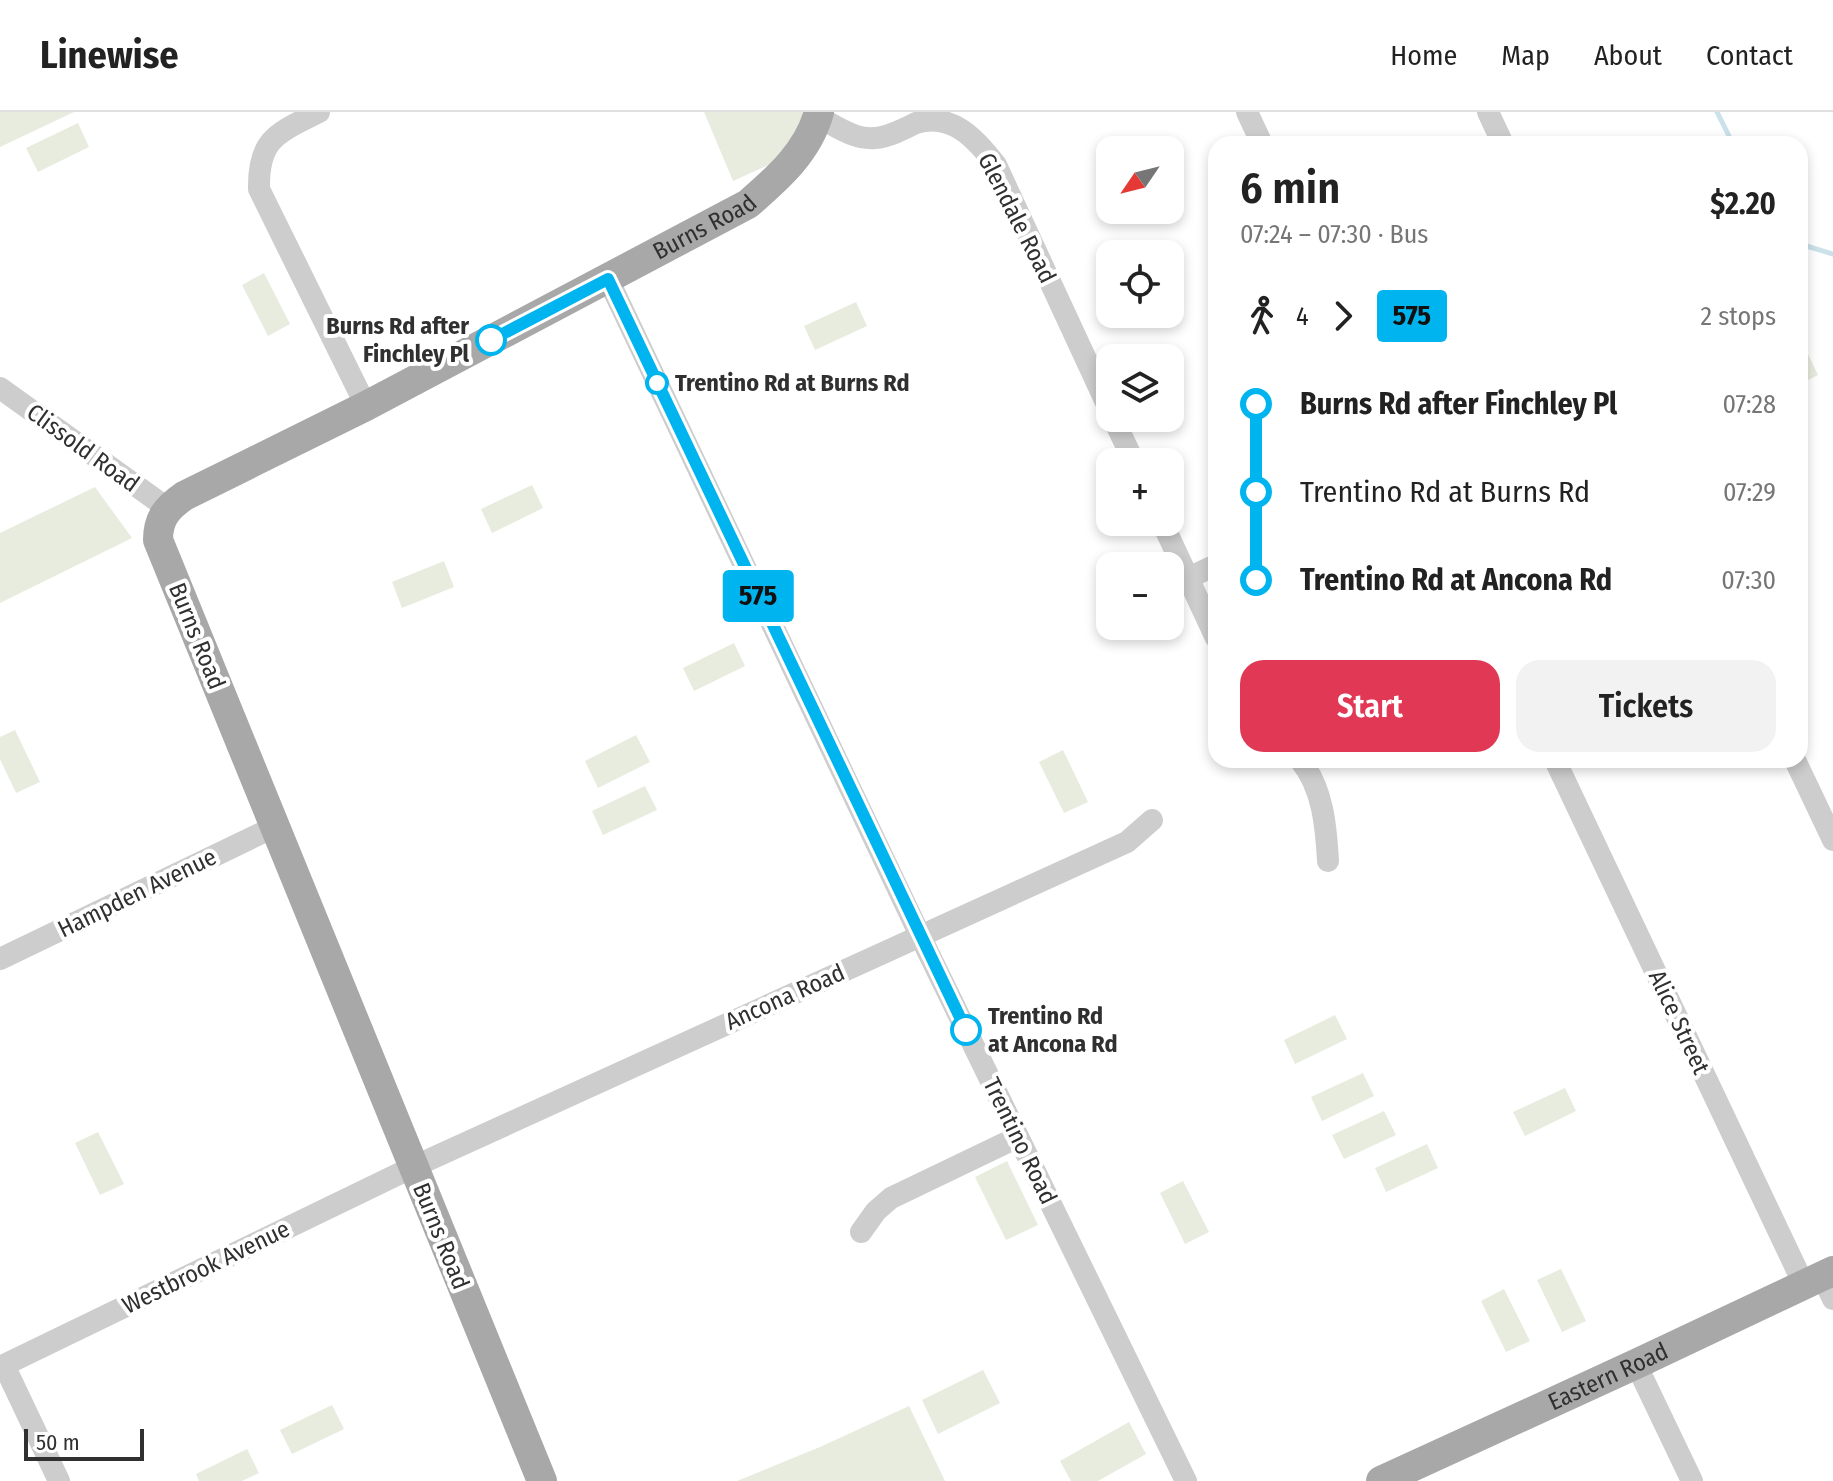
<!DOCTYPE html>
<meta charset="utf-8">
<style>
body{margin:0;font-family:"Fira Sans Condensed",sans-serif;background:#f2f2f2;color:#222;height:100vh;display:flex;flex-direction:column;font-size:30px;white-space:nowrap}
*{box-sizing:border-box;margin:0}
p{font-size:26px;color:#767676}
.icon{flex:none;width:44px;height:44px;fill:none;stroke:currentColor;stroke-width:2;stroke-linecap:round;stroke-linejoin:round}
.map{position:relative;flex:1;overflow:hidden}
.drawer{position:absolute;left:1208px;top:24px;width:600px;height:632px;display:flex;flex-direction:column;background:#fff;border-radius:24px;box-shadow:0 4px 12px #0003}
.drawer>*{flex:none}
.badge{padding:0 16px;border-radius:6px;font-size:28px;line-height:52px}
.needle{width:52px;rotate:235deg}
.buttons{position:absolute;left:1096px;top:24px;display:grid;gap:16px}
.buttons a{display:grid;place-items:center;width:88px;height:88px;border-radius:16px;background:#fff;box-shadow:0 4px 12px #0003;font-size:40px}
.scale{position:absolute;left:24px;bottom:20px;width:120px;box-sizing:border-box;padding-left:8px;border:4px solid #303030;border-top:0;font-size:22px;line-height:28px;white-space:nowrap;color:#303030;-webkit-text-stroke:6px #fff;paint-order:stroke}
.map>.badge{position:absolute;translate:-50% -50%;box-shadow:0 0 0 4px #fff}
.legs{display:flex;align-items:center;gap:12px;height:88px;padding:0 32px;font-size:26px}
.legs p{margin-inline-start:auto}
.headline{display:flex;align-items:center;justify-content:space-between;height:136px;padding:0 32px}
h1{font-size:44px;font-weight:600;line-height:60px}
.cta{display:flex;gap:16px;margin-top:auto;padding:16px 32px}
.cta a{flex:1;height:92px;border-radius:24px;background:#e03855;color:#fff;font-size:32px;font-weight:600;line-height:92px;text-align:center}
.cta a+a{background:#f2f2f2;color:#222}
ul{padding:0 32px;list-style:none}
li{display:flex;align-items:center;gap:28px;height:88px;font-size:30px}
li i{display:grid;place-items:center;width:12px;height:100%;margin:0 10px;background:currentColor}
li i::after{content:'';width:20px;height:20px;margin:-10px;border:6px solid;border-radius:50%;background:#fff}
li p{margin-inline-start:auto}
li:first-child i{background:linear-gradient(#0000 50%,currentColor 0)}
li:last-child i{background:linear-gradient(currentColor 50%,#0000 0)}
header{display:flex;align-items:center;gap:48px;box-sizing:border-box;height:112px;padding:0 40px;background:#fff;border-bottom:2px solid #e0e0e0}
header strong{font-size:38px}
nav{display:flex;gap:44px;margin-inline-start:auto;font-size:28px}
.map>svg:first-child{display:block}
.green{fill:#e7ecde}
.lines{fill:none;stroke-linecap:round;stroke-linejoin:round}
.stream{stroke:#cbe2eb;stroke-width:5}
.minor{stroke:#cdcdcd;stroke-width:22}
.major{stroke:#a8a8a8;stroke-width:30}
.line-1-casing{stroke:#fff;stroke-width:18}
.line-1{stroke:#00b5ef;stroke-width:12}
.stop-1-dot{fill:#fff;stroke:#00b5ef;stroke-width:4}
.labels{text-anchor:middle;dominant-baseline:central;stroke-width:8;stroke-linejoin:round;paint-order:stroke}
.street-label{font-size:24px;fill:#303030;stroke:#fff}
.stop-label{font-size:24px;font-weight:bold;fill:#303030;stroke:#fff;text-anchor:start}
</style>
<header>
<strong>Linewise</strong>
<nav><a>Home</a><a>Map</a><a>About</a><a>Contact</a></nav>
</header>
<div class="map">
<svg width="1833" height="1369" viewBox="0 0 1833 1369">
<rect width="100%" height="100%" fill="#fff"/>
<path class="green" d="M0 0H74L0 35Z
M704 0H811L784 46 733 69Z
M78 11 89 35 38 60 26 36Z
M264 161 290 212 268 224 242 173Z
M856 190 867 214 815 238 804 214Z
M1807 240 1818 263 1800 272V243Z
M532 373 543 396 492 421 481 397Z
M95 375 132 426 0 491V421Z
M444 449 454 475 402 496 392 470Z
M734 531 745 554 694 579 683 556Z
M15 618 40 670 16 681 0 647V625Z
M636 623 650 650 598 676 585 649Z
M1063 638 1088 690 1064 701 1039 650Z
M645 674 657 698 603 723 592 699Z
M1335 903 1347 927 1295 952 1284 928Z
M1363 961 1374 984 1322 1009 1311 985Z
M1565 976 1576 999 1525 1024 1513 1000Z
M1384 999 1396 1023 1344 1047 1332 1023Z
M98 1020 124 1072 100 1083 75 1031Z
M1427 1032 1438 1056 1386 1080 1375 1056Z
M1007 1049 1038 1113 1006 1128 975 1065Z
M1183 1069 1209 1120 1185 1132 1160 1081Z
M1561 1157 1586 1209 1562 1220 1537 1168Z
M1504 1177 1530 1229 1506 1240 1481 1189Z
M983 1258 1000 1291 938 1322 922 1288Z
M332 1293 344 1317 292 1342 280 1318Z
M909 1294 945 1369H737L820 1335Z
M1129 1310 1146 1342 1098 1369H1071L1060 1349Z
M247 1337 259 1361 242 1369H199L196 1362Z"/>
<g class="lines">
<path class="stream" d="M1717 0 1733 32
M1800 132 1833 142"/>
<path class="minor" d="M319 0C278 21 258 26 259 77L366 294
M1247 0 1262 32
M1488 0 1503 32
M818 5C836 14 854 28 875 26 889 25 904 17 916 11 952 0 976 27 996 53L1110 299
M608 167 927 838 1186 1369
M0 276 167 396
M1113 306 1134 350
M1162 410 1216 526
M1188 466 1216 453
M1300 648C1323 676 1326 714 1328 749
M1555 648 1804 1173
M1795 648 1833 728
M0 847 274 715
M861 1120 876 1099 891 1086 1018 1025
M1822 1164 1833 1187
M1636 1252 1692 1369
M4 1253 59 1369
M0 1255 413 1055 1127 730 1152 708"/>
<g class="major">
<path id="s1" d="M542 1369 158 428C158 406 167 396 184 384L366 294 748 92C778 66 808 40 819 0"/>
<path id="s2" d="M1381 1369 1636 1252 1833 1159"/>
</g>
</g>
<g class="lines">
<defs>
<path id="line-1" d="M491 228 608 167 966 918"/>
</defs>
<use href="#line-1" class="line-1-casing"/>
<use href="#line-1" class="line-1"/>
</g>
<g class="stop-1-dot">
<circle cx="491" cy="228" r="14"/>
<circle cx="657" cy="271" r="10"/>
<circle cx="966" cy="918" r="14"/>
</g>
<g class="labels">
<g class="street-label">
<text transform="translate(1017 106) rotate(63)">Glendale Road</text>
<text stroke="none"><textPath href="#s1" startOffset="1656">Burns Road</textPath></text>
<text transform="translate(83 336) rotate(36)">Clissold Road</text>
<text transform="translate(197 524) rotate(68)">Burns Road</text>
<text transform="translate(137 781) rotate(-26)">Hampden Avenue</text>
<text transform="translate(785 885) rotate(-24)">Ancona Road</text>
<text transform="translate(1679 910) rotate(65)">Alice Street</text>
<text transform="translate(1020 1029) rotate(64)">Trentino Road</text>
<text transform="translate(441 1124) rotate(68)">Burns Road</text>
<text transform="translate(206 1155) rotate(-26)">Westbrook Avenue</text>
<text stroke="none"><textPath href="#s2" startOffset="250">Eastern Road</textPath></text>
</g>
<g class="stop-label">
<text x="469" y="214" text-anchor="end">Burns Rd after<tspan x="469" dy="28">Finchley Pl</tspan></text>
<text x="675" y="271">Trentino Rd at Burns Rd</text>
<text x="988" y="904">Trentino Rd<tspan x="988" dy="28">at Ancona Rd</tspan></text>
</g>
</g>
</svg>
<div class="buttons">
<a><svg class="needle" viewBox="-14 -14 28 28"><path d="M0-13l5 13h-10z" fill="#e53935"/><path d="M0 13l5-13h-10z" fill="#767676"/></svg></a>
<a><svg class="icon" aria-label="locate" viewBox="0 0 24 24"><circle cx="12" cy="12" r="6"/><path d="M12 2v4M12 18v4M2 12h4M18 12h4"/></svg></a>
<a><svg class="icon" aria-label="layers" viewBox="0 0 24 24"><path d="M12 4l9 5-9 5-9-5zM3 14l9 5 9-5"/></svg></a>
<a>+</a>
<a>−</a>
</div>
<div class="scale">50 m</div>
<b class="badge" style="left:758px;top:484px;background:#00b5ef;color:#111">575</b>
<section class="drawer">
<div class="headline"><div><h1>6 min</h1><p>07:24 – 07:30 · Bus</p></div><b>$2.20</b></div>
<div class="legs"><svg class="icon" aria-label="walk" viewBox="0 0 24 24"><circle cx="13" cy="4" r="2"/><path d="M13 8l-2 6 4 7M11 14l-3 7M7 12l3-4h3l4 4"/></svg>4<svg class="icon" aria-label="forward" viewBox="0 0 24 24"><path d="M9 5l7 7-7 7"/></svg><b class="badge" style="background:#00b5ef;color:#111">575</b><p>2 stops</p></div>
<ul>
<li><i style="color:#00b5ef"></i><b>Burns Rd after Finchley Pl</b><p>07:28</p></li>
<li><i style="color:#00b5ef"></i><span>Trentino Rd at Burns Rd</span><p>07:29</p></li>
<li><i style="color:#00b5ef"></i><b>Trentino Rd at Ancona Rd</b><p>07:30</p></li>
</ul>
<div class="cta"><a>Start</a><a>Tickets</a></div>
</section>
</div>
